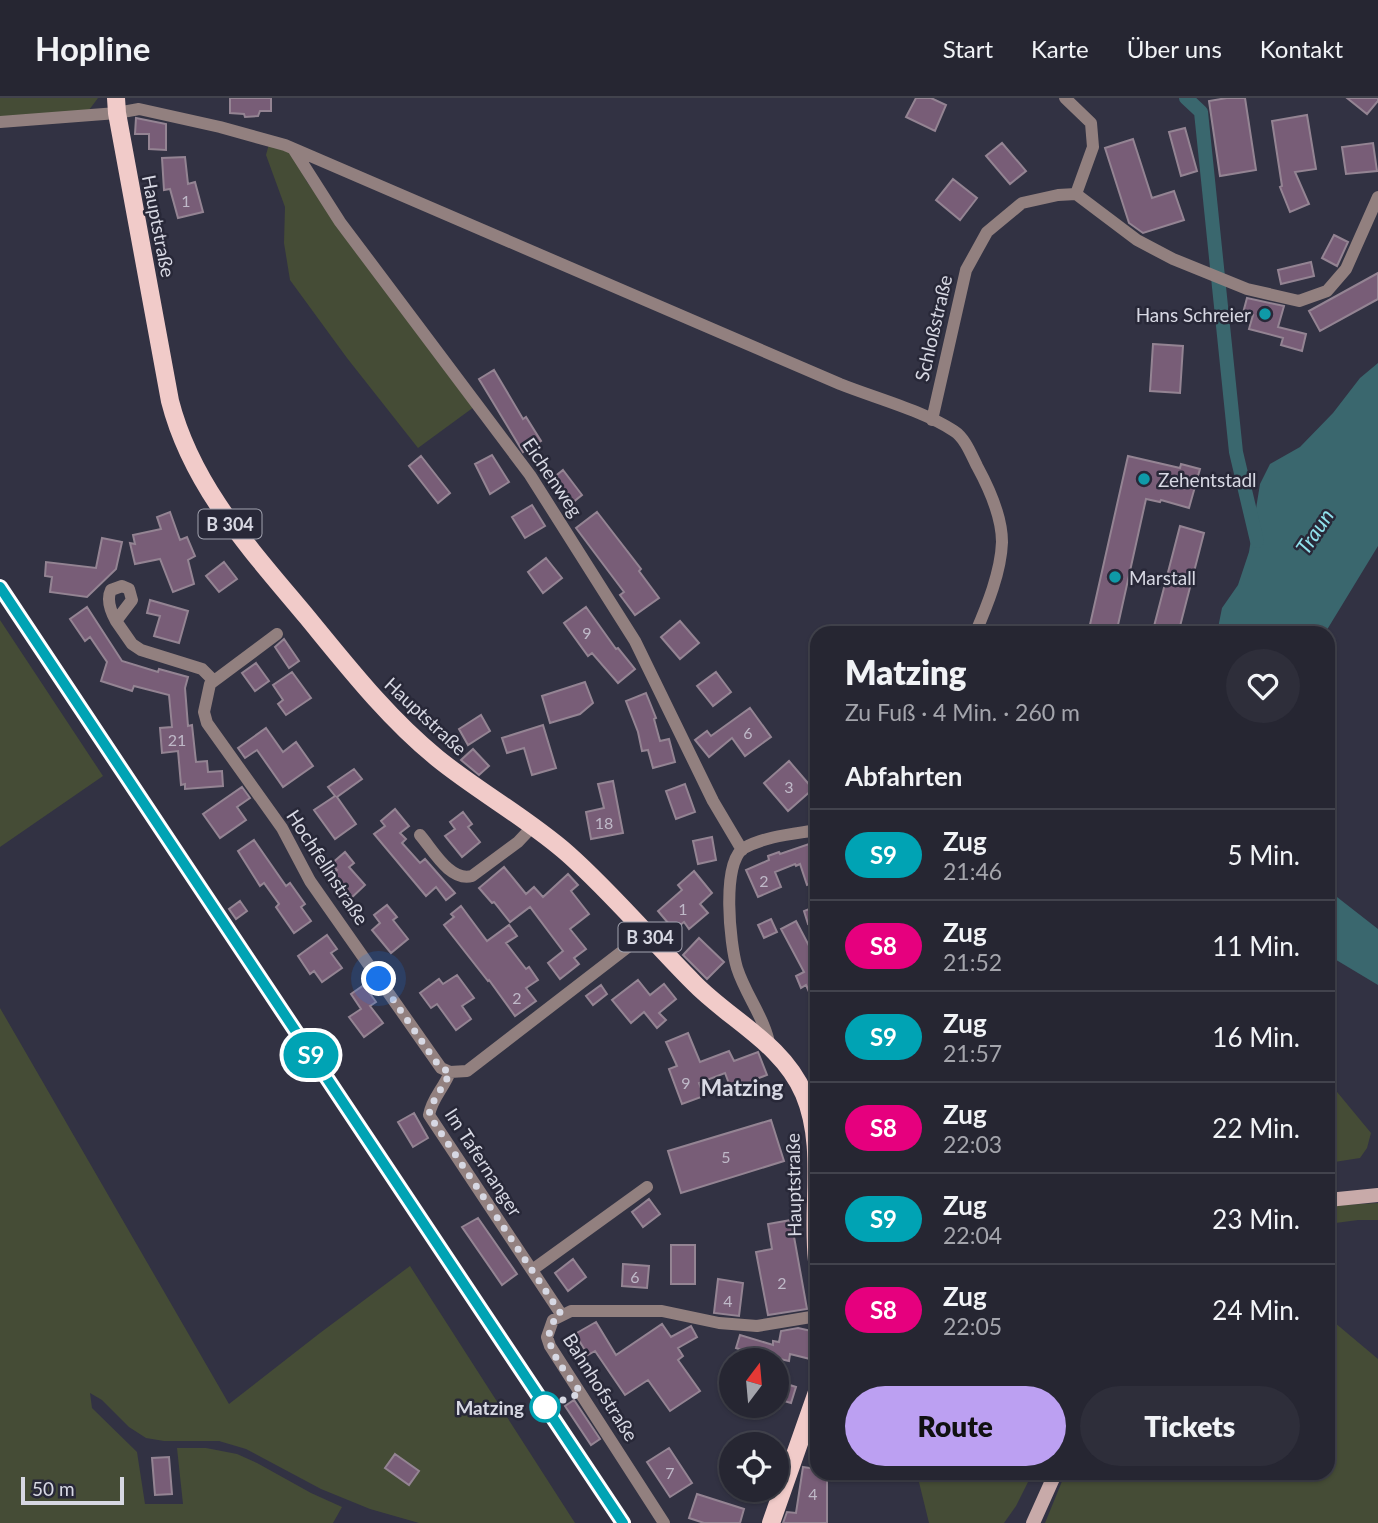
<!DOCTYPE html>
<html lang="de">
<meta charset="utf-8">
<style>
body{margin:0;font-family:Lato,sans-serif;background:#2e2e3a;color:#f1f3f6;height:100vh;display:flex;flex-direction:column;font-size:26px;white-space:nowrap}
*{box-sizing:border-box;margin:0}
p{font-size:23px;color:#a4a5ac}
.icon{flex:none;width:38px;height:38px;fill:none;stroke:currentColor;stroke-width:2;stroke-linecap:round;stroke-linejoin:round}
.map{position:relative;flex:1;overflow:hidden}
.details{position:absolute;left:810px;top:528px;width:525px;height:854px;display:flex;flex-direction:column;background:#262632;border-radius:21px;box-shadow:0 2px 5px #0004,0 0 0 2px #42434d}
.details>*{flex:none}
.badge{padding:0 14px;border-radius:23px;font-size:24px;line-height:46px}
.needle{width:46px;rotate:16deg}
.buttons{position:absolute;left:719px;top:1250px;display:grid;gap:14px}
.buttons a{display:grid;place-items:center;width:70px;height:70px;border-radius:50%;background:#262632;box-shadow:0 2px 5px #0004,0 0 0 2px #42434d;font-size:35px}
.scale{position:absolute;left:21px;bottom:18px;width:103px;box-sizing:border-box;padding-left:7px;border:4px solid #d7d8e3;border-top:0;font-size:19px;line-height:24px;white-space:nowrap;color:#d7d8e3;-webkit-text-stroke:5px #282838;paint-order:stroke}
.you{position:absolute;width:35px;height:35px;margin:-18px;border:5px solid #fff;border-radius:50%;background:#1a73e8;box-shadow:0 0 0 10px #1a73e833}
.map>.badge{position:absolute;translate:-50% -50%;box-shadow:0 0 0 4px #fff}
h2{padding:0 35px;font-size:26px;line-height:63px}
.round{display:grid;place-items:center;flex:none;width:74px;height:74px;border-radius:37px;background:#2e2e3a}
.head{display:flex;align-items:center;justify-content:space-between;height:119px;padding:0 35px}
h1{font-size:33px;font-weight:800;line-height:52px}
.primary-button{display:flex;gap:14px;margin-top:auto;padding:14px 35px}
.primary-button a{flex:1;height:80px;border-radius:42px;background:#bca0f2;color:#111;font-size:28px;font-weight:800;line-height:80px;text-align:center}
.primary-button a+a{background:#2e2e3a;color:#f1f3f6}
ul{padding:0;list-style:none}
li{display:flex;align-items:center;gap:21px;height:91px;padding:0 35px;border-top:2px solid #42434d}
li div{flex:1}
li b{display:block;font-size:26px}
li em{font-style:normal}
li .badge{min-width:77px;font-weight:700;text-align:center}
header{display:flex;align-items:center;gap:42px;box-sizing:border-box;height:98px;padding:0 35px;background:#262632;border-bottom:2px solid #42434d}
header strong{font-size:33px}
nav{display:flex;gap:38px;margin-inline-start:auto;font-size:24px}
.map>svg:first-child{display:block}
.green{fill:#454c36}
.water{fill:#3a676e}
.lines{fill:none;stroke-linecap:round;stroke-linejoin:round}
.canal{stroke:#3a676e;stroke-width:14}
.building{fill:#785d77;stroke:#948493;stroke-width:2}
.street{stroke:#92807f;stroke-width:12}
.secondary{stroke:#c8aaa9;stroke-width:14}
.primary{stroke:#f1cbc9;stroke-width:18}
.rail{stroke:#8e8e9c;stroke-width:4.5;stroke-dasharray:10 5;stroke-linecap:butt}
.line-casing{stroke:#fff;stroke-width:16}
.line{stroke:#00a3b4;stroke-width:10}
.walk{stroke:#d7d8e3;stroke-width:7;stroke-dasharray:0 12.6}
.culture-dot{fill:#0f9aa8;stroke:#282838;stroke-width:2.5}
.stop-dot{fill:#fff;stroke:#00a3b4;stroke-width:3.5}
.labels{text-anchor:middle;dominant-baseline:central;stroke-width:5;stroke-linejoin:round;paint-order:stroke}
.number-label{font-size:16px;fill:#bfb9c8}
.shield{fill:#282838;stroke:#a2a3b0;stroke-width:2}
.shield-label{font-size:18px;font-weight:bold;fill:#d7d8e3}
.street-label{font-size:19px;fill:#d7d8e3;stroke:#282838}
.poi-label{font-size:19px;fill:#d7d8e3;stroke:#282838;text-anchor:start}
.stop-label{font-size:19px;font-weight:bold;fill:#d7d8e3;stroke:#282838;text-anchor:end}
.water-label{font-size:21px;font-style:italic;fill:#90e2ed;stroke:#282838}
.quarter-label{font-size:23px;font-weight:bold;fill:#d7d8e3;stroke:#282838}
</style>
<header>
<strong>Hopline</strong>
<nav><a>Start</a><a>Karte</a><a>Über uns</a><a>Kontakt</a></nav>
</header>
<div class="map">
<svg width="1378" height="1425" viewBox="0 0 1378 1425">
<rect width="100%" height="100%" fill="#323243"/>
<path class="green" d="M0 0H98L89 12 0 19Z
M269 46 293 56 307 84 474 309 418 350 347 260 290 182 284 145 285 109 266 57Z
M0 522 103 678 0 749Z
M0 910 229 1306 320 1235 410 1168 575 1425H419L370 1411 321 1391 246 1351 219 1343H164L146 1340 129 1329 102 1302 90 1295 92 1310 137 1354 145 1406H183L177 1350H206L237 1356 257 1365 311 1395 342 1409 333 1425H0Z
M1328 983 1371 1035 1367 1050 1360 1060 1328 1065Z
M1378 1105V1122H1358L1328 1126V1108Z
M1328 1219 1378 1261V1425H1045L1065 1376H1328Z
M917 1376H1032L1016 1408 1004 1425H929Z"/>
<path class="water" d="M1378 265V448L1325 535H1217L1222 510 1238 487 1249 454 1260 386 1270 366 1300 349 1333 315 1360 280Z
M1328 792 1378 831V887L1328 857Z"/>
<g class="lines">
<path class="canal" d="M1186 0 1201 14 1236 354 1257 443"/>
</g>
<path class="building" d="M230 0H271V13H260L258 18 245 19 244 16 230 15Z
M916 0H931L946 7 935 33 906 19Z
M1227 0H1245L1256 72 1220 78 1209 3Z
M1347 0H1378V3L1367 16Z
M1307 17 1316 71 1295 74 1309 106 1290 114 1280 89 1282 88 1272 23Z
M136 20 166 26V52L149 51V36H135Z
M1185 30 1197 73 1181 78 1169 34Z
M1133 41 1152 100 1174 93 1184 122 1143 135 1129 125 1105 50Z
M1002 45 1026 73 1010 86 986 58Z
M1373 45 1377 73 1346 76 1342 49Z
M185 59 188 86 195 84 203 114 178 120 170 91 164 92 162 60Z
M953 81 977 100 960 122 936 102Z
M1334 137 1348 144 1337 168 1322 160Z
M1311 164 1314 178 1281 186 1278 172Z
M1378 175V201L1320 233 1309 213Z
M1247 200 1284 208 1278 229 1306 236 1302 253 1281 247 1283 240 1249 231 1253 217 1243 215Z
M1153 246 1183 248 1180 295 1150 293Z
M494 272 523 321 526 319 541 343 523 354 479 281Z
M492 357 509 384 490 396 475 366Z
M421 358 450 395 438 405 409 368Z
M1128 358 1180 370 1181 366 1200 371 1189 410 1161 402 1160 404 1146 401 1116 536H1107L1089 531Z
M563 372 582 397 567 409 547 385Z
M532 407 545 428 525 440 512 419Z
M170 414 180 442 187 439 195 458 188 462 194 486 173 494 160 461 135 466 130 445 135 446 133 437 161 431 157 419Z
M597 414 641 471 639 473 659 500 635 517 620 497 624 494 576 430Z
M1180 428 1204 435 1178 536H1152Z
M102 440 122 444 116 471 87 499 50 494 52 479 45 478 46 464 96 470Z
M546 460 562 480 543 495 528 474Z
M224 464 237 481 219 494 206 478Z
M150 502 188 513 179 545 154 538 160 518 147 515Z
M87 509 122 563 158 574 159 571 188 579 185 590 188 628 192 627 196 664 207 663 208 674 222 673 223 688 185 691V686L181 687 178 653 162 655 160 630 172 629 169 597 134 588 132 593 101 583 107 564 90 539 85 543 70 521Z
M586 509 616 551 618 550 635 571 618 585 592 555 588 558 564 525Z
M680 523 699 545 680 561 661 539Z
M284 541 299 563 289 570 275 549Z
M256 565 269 583 255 593 242 575Z
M292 574 311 600 286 617 278 606 283 602 273 587Z
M716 574 731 594 713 608 697 588Z
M585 584 593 605 580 616 550 625 542 598Z
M646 595 656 620 654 621 660 643 669 641 675 664 653 670 648 652 642 653 638 634 626 603Z
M750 610 771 639 745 658 732 640 709 659 695 642 707 633 711 638Z
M481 617 490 633 468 647 459 631Z
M543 627 556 670 532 677 524 650 507 655 502 640Z
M266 630 283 654 296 644 313 668 283 689 257 652 245 660 238 650Z
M473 651 489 668 479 677 461 662Z
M789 663 813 691 788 713 764 685Z
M354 671 362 681 337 699 356 726 335 741 314 712 335 698 328 689Z
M613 683 623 735 591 741 586 714 604 710 598 686Z
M685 686 695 714 676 721 666 693Z
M242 689 250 700 237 709 246 722 220 740 203 716Z
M395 711 409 728 400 735 406 741 402 745 420 765 425 761 455 795 446 802 436 789 426 798 374 736 385 728 381 723Z
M463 714 472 726 468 729 480 744 462 759 445 738 455 731 450 724Z
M712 739 716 762 698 766 693 743Z
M254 742 286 788 290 785 305 806 301 809 311 823 294 835 276 809 279 806 264 785 260 788 238 753Z
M809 746 812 756 817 755V783L807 787 800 766 796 768 795 766 775 774 781 789 758 799 746 772 769 762 768 758 779 754 780 756Z
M345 754 354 765 349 769 365 787 348 803 328 780 337 772 331 766Z
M504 769 526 796 534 789 543 799 568 776 578 787 571 793 589 816 570 831 586 851 574 860 579 866 560 881 548 865 563 853 530 809 510 824 494 804 492 805 479 790Z
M694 773 712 795 700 806 708 815 689 831 684 824 674 832 658 813 682 792 678 787Z
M240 803 247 813 236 821 229 811Z
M387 807 397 819 393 822 408 841 391 855 372 832 380 825 374 817Z
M461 808 487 843 509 827 517 838 506 845 526 871 529 869 538 882 526 890 536 903 515 918 489 882 488 883 444 827 454 819 451 816Z
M817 808V822L808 826 804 813Z
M771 821 777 834 764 840 758 827Z
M796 823 817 863V912L806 887 801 890 796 878 804 874 781 831Z
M327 837 337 851 331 855 342 870 322 884 314 873 310 876 298 858Z
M699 840 724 864 707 881 683 857Z
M457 877 474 900 462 908 471 921 456 932 437 906 431 910 420 895 439 881 443 886Z
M638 882 650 897 664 886 676 901 659 915 666 922 657 930 644 914 631 925 612 902Z
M364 887 376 904 370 908 383 925 364 939 349 919 361 911 351 896Z
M601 887 607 896 593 907 586 898Z
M688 935 700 964 729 953 734 963 758 954 767 977 756 981 761 994 748 998 744 986 731 991 725 975 699 985 704 998 682 1006 669 971 677 968 666 944Z
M414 1015 428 1040 413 1049 398 1024Z
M771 1022 784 1063 681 1095 668 1053Z
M649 1101 660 1116 643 1129 632 1114Z
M478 1120 517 1176 502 1187 462 1129Z
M791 1122 807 1211 768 1217 756 1154 772 1151 768 1126Z
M671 1147H695V1186H671Z
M573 1161 586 1179 568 1193 555 1175Z
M623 1166 649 1168 647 1190 622 1188Z
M718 1181 743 1185 739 1218 714 1215Z
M596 1224 616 1257 662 1226 671 1239 691 1228 697 1239 678 1250 683 1258 678 1262 700 1293 670 1313 648 1282 625 1297 595 1253 588 1257 575 1236Z
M798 1230 816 1234 810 1261 790 1256 789 1263 753 1255 751 1262H739L742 1252 736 1250 740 1237 773 1247V1243L779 1244 781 1233Z
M777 1283 796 1289 791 1305 777 1301Z
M574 1302 600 1341 591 1347 565 1308Z
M669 1350 692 1385 670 1399 647 1364Z
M395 1356 419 1373 409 1387 385 1370Z
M169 1359 172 1396 155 1397 152 1360Z
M803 1369 817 1371V1376H827V1425H783L787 1414 796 1415Z
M697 1396 744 1411 740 1425H704L689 1420Z"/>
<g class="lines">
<path class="street" d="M1065 0 1091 25 1093 49 1076 96
M0 24 117 15 139 11 220 29 285 47 840 286C875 300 924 313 954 333 965 340 971 356 977 368 989 390 1002 418 1002 444 1001 474 987 508 975 536
M294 52 340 124 530 377 635 543 713 703 742 752
M932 322 966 172 987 134 1022 105 1058 97 1076 96 1137 142 1173 161 1247 191 1299 203 1327 193 1346 171 1378 99
M116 523 132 502 129 491 122 488 111 492C106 502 111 514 116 523L132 546 141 552 202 571 213 582
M277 536 210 586 204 614 207 625 282 730 310 783 441 970 450 974 467 973 646 835
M420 737C433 752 450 784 472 778L518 744 533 728
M770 949C765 920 746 898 737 870 730 847 721 764 744 750 766 738 793 736 817 732
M450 974C444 990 432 1000 429 1017L561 1216
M532 1172 647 1089
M664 1425 550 1248 547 1239 553 1222 571 1213H662L719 1225 757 1228 817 1218"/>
<path class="secondary" d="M1328 1102 1378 1097
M1033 1425 1055 1376"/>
<path class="primary" d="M116 0 117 15 170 303C192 389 252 453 307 519 348 569 387 619 437 660 479 694 527 720 568 756 613 796 652 843 694 885 730 922 783 946 804 996 826 1048 811 1107 817 1163
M771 1425 817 1294"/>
<path class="rail" d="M0 489 623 1425"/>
</g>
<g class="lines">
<defs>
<path id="line" d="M0 489 623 1425"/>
</defs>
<use href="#line" class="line-casing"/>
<use href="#line" class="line"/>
<path class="walk" d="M379 881 434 961 441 970 450 974C444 990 432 1000 429 1017L561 1216C531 1239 566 1273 581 1295L545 1309"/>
</g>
<g class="culture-dot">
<circle cx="1265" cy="216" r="7"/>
<circle cx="1144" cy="381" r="7"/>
<circle cx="1115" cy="479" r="7"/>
</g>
<circle class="stop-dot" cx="545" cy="1309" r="14"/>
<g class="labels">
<g class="number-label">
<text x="186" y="102">1</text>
<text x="587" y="534">9</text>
<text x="748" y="634">6</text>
<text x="177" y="641">21</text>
<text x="789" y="688">3</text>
<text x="604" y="724">18</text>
<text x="764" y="782">2</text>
<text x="683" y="810">1</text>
<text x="517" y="899">2</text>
<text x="686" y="984">9</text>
<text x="726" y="1058">5</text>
<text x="635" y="1178">6</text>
<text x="782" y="1184">2</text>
<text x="728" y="1202">4</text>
<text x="670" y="1374">7</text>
<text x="813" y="1395">4</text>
</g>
<g class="shield">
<rect x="198.5" y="411.5" width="63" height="29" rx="5"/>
<rect x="618.5" y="824.5" width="63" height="29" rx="5"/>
</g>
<g class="shield-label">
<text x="230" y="426">B 304</text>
<text x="650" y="839">B 304</text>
</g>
<g class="street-label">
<text transform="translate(159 128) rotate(79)">Hauptstraße</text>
<text transform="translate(933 230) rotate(-77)">Schloßstraße</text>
<text transform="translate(553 379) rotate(56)">Eichenweg</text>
<text transform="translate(426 618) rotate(43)">Hauptstraße</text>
<text transform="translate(328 769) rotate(57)">Hochfellnstraße</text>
<text transform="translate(484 1064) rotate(57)">Im Tafernanger</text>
<text transform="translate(793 1087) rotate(-91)">Hauptstraße</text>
<text transform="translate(601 1289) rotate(58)">Bahnhofstraße</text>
</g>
<g class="poi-label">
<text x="1251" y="216" text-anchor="end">Hans Schreier</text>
<text x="1158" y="381">Zehentstadl</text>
<text x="1129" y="479">Marstall</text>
</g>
<g class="stop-label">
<text x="524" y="1309">Matzing</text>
</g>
<g class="water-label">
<text transform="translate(1314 433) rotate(-56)">Traun</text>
</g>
<g class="quarter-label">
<text x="742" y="989">Matzing</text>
</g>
</g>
</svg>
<div class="buttons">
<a><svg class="needle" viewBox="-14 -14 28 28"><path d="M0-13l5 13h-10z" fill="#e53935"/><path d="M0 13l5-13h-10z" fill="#a4a5ac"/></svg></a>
<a><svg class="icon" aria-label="locate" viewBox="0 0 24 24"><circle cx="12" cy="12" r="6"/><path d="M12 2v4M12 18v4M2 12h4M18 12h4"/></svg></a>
</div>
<div class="scale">50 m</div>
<div class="you" style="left:379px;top:881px"></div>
<b class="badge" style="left:311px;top:957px;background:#00a3b4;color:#fff">S9</b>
<section class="details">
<div class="head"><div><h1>Matzing</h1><p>Zu Fuß · 4 Min. · 260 m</p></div><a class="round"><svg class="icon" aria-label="heart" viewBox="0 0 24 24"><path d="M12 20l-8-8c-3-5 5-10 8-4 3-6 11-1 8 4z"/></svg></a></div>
<h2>Abfahrten</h2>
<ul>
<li><span class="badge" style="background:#00a3b4;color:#fff">S9</span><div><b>Zug</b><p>21:46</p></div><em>5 Min.</em></li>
<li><span class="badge" style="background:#e6007e;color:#fff">S8</span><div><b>Zug</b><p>21:52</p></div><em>11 Min.</em></li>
<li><span class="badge" style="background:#00a3b4;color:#fff">S9</span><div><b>Zug</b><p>21:57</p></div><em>16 Min.</em></li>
<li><span class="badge" style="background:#e6007e;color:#fff">S8</span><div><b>Zug</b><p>22:03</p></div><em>22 Min.</em></li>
<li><span class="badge" style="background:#00a3b4;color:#fff">S9</span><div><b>Zug</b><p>22:04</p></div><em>23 Min.</em></li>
<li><span class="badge" style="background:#e6007e;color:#fff">S8</span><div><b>Zug</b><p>22:05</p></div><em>24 Min.</em></li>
</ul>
<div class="primary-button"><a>Route</a><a>Tickets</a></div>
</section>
</div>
